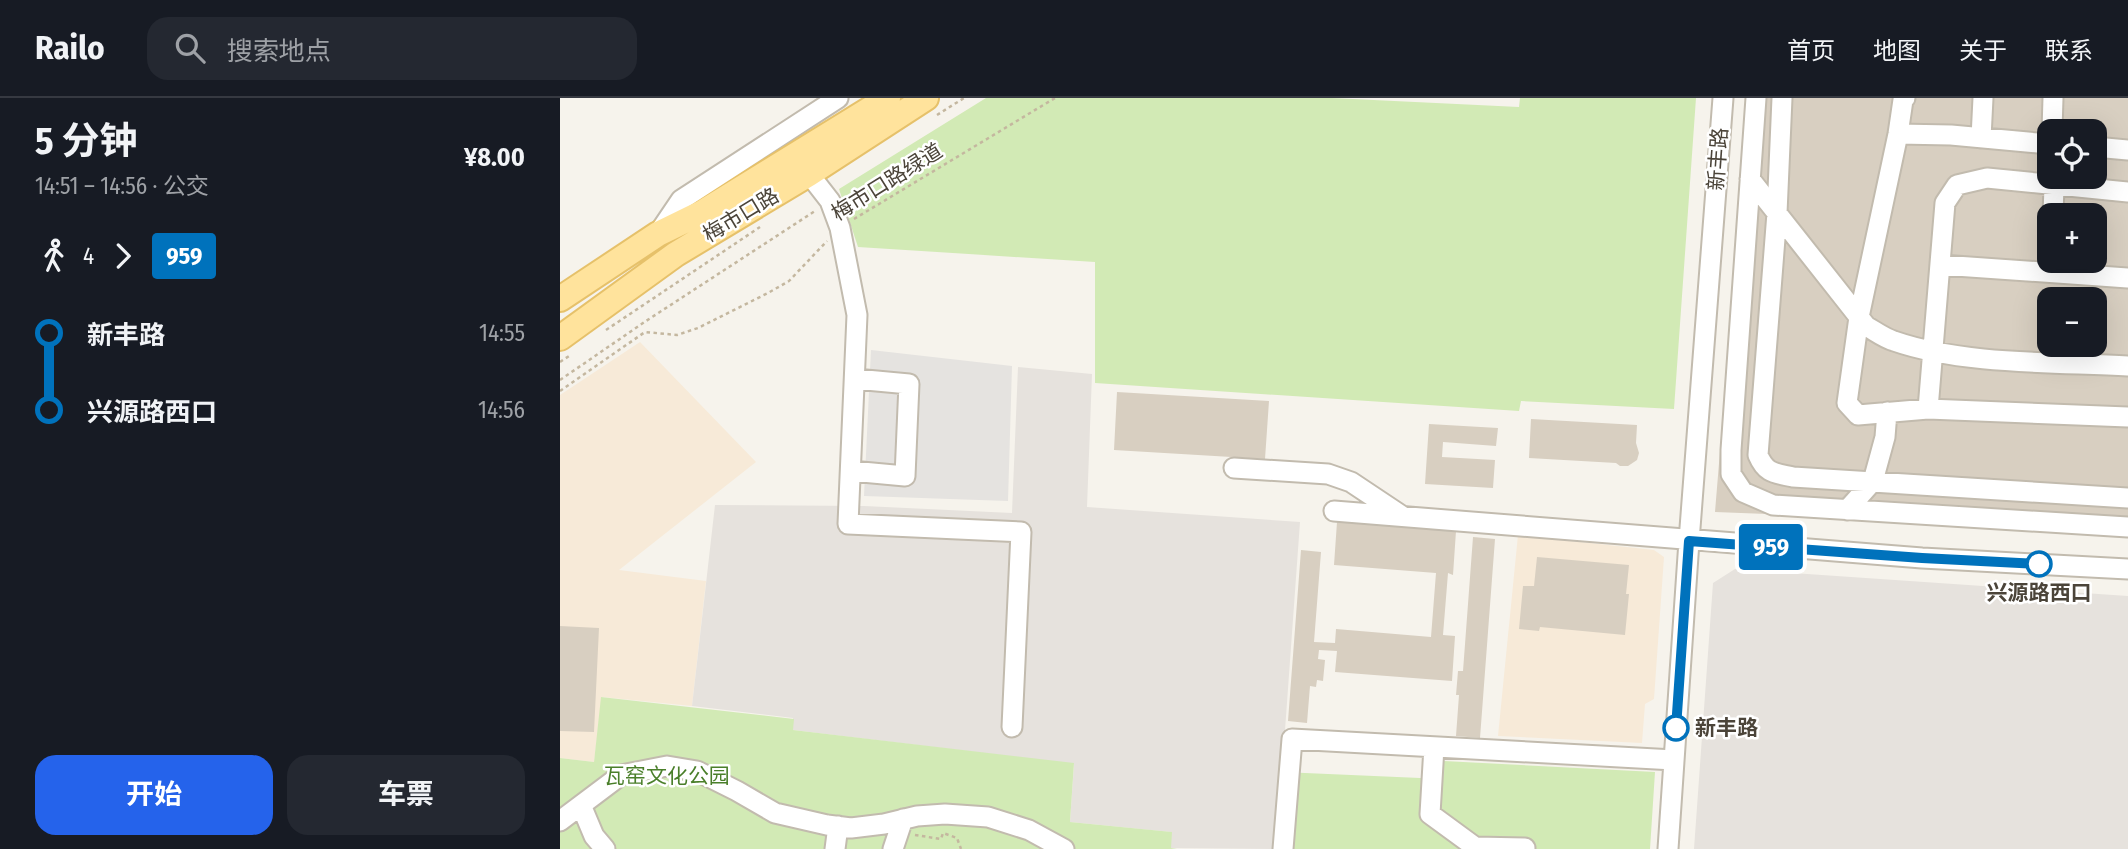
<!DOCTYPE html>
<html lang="zh">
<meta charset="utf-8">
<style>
body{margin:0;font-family:"Fira Sans Condensed","Noto Sans SC",sans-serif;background:#242831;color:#f1f3f6;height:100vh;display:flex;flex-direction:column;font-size:26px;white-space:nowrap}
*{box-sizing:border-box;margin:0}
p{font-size:23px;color:#9ea1a6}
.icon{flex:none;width:38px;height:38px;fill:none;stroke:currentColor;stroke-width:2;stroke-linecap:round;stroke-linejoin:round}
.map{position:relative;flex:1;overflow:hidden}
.side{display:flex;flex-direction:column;background:#171b24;width:560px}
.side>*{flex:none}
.badge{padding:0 14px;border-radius:5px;font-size:24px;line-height:46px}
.fabs{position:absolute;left:1477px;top:21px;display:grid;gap:14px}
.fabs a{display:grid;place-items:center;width:70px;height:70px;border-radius:14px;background:#171b24;box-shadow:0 7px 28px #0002;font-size:35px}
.map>.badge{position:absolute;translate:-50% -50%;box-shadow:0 0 0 4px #fff}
.legs{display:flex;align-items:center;gap:10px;height:77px;padding:0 35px;font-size:23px}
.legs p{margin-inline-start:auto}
.overview{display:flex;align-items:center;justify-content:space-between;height:119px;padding:0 35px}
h1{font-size:38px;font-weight:700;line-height:52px}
.cta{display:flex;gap:14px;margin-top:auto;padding:14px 35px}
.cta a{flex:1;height:80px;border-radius:21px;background:#2563eb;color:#fff;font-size:28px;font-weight:700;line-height:80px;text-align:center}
.cta a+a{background:#242831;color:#f1f3f6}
ul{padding:0 35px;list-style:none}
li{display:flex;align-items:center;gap:24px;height:77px;font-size:26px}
li i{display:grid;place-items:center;width:10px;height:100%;margin:0 9px;background:currentColor}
li i::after{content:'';width:18px;height:18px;margin:-9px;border:5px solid;border-radius:50%;background:#171b24}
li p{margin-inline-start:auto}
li:first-child i{background:linear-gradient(#0000 50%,currentColor 0)}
li:last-child i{background:linear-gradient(currentColor 50%,#0000 0)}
header{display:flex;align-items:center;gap:42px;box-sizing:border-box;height:98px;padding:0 35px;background:#171b24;border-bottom:2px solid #363941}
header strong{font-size:33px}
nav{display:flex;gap:38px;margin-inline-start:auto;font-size:24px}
.search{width:490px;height:63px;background:#242831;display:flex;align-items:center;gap:18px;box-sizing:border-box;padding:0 24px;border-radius:21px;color:#9ea1a6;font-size:26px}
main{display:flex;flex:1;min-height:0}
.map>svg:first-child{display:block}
.commercial{fill:#f7ead8}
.industrial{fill:#e6e2dd}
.green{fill:#d2eab5}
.parking{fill:#e5e3e0}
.building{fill:#d8cfc1;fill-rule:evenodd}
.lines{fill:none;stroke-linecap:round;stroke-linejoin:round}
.minor-casing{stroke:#c2bbae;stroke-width:23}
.major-casing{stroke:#e6c16a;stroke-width:28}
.path{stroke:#c4b79f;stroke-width:2.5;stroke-dasharray:3.5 3.5;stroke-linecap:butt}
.minor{stroke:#fff;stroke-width:19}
.major{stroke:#ffe39c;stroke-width:24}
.line-1-casing{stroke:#fff;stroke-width:16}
.line-1{stroke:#0072bc;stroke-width:10}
.stop-1-dot{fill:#fff;stroke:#0072bc;stroke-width:3.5}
.labels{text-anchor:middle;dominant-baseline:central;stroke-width:5;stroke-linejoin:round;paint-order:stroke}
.street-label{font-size:21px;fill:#4b4439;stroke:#fff}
.stop-label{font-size:21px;font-weight:bold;fill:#4b4439;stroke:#fff}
.park-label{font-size:21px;fill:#4a7f2a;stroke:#fff}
</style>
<header>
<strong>Railo</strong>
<div class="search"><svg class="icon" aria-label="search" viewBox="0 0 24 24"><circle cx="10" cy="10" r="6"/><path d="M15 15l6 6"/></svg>搜索地点</div>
<nav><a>首页</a><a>地图</a><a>关于</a><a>联系</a></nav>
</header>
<main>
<section class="side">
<div class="overview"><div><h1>5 分钟</h1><p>14:51 – 14:56 · 公交</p></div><b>¥8.00</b></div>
<div class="legs"><svg class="icon" aria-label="walk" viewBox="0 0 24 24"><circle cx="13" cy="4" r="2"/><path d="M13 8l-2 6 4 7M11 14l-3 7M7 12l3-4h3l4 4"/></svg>4<svg class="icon" aria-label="forward" viewBox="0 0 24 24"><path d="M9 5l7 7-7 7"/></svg><b class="badge" style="background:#0072bc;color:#fff">959</b></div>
<ul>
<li><i style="color:#0072bc"></i><b>新丰路</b><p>14:55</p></li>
<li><i style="color:#0072bc"></i><b>兴源路西口</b><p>14:56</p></li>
</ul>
<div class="cta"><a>开始</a><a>车票</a></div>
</section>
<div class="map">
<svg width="1568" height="751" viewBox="0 0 1568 751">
<rect width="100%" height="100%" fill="#f6f3ec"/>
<path class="commercial" d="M80 244 196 364 59 472 146 483 132 608 42 599 34 664 0 660V297Z
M958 437 1094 452 1104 459 1094 601 1085 606 1082 645 938 638Z"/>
<path class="industrial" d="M458 269 532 276 527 409 740 424 722 674 712 751 611 750V734L510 724 514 666 233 632V620L132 608 155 407 304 408 452 415Z
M1175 471 1568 498V751H1134L1153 485Z"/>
<path class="green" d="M426 0H772L959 9 960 0H1136L1114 311 961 303 959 313 535 285V164L298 149 279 91Z
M41 599 234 621 233 632 514 665 510 724 612 734 611 750 617 751H0V660L34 664Z
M884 663 1095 674 1090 751H712L722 674 883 681Z"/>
<path class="parking" d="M311 252 452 268 448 403 304 398Z"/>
<path class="building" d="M1189 0H1568V430L1155 414ZM1489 33H1535V79H1489ZM1489 117H1535V163H1489ZM1489 201H1535V247H1489Z
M557 294 709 303 705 361 554 352Z
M971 321 1077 327 1076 345 1079 355 1077 362 1068 368H1060L1056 365 969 360Z
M869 326 938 330 936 348 883 344 882 359 935 362 933 390 865 386Z
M777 424 896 433 893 477 888 475 883 537 895 538 892 583 775 574 777 553 759 552 758 561 765 562 763 583 757 582 756 589 750 588 747 625 728 623 741 452 761 454 754 544 775 545 776 531 871 539 876 475 774 467Z
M913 439 935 441 920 640 896 638 899 597H896L898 573H903Z
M977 459 1069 467 1066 496H1069L1065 537 980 529 979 533 959 531 963 488H974Z
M0 528 39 530 34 634 0 633Z"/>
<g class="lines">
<defs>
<path id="minor" d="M1196 0 1171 352V376L1183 394 1213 407 1568 429
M1222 0 1217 115 1198 357C1206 376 1215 375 1233 379L1568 400
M1345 0 1343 2 1338 36 1299 219 1287 305 1298 317 1368 311 1568 319
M1492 33 1493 0
M1338 36 1391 37 1489 46
M1421 40 1423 0
M1535 49 1568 52
M249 76 270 103 280 130 297 217 288 426 461 434 452 629
M1190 81 1306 228C1315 233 1324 240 1334 243 1403 267 1495 264 1568 268
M1493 117 1494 88
M98 136 121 102 278 0
M1381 167 1568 180
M1368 311 1385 105 1397 87 1427 80 1568 94
M674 370 768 376 791 384 842 418
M291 373 345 378 349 286 295 281
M1287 412 1313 383 1325 339 1327 314
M774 413 1362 460 1568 471
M874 649 870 716 915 749V751
M21 707 34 738 45 751
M0 723 61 677 107 668 137 673 177 693 215 715 267 727 291 730 324 726 357 718 385 716 428 719 469 732 504 751
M915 749 965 750
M275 751 278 728
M333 751 343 721
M723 751 732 641 1114 662
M1108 751 1129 443 1163 0"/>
<path id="major" d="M0 201 98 136 143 114 328 0
M0 240 116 156 249 76 366 0"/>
</defs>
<use href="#minor" class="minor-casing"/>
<use href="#major" class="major-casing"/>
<path class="path" d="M377 17 404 0
M294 121 495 0
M46 232 200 129
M0 264 9 258
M0 282 86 223 255 113
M0 293 85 234 117 237 138 230 208 195 229 183 267 143
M355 737 381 741 383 735 397 740 401 751"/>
<use href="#minor" class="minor"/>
<use href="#major" class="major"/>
</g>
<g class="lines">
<defs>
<path id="line-1" d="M1116 630 1129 443 1362 460 1479 466"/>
</defs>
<use href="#line-1" class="line-1-casing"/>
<use href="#line-1" class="line-1"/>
</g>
<g class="stop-1-dot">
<circle cx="1479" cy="466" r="12"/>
<circle cx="1116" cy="630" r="12"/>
</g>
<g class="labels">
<g class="street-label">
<text transform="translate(1158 61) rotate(-86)">新丰路</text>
<text transform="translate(327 84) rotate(-32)">梅市口路绿道</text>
<text transform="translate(181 117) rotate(-31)">梅市口路</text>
</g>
<g class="stop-label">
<text x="1479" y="495">兴源路西口</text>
<text x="1135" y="630" text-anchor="start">新丰路</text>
</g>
<g class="park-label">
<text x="107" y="678">瓦窑文化公园</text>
</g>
</g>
</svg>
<div class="fabs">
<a><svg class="icon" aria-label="locate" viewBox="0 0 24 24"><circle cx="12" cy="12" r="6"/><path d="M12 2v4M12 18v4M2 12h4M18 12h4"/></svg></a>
<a>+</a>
<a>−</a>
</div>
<b class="badge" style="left:1211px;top:449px;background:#0072bc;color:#fff">959</b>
</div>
</main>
